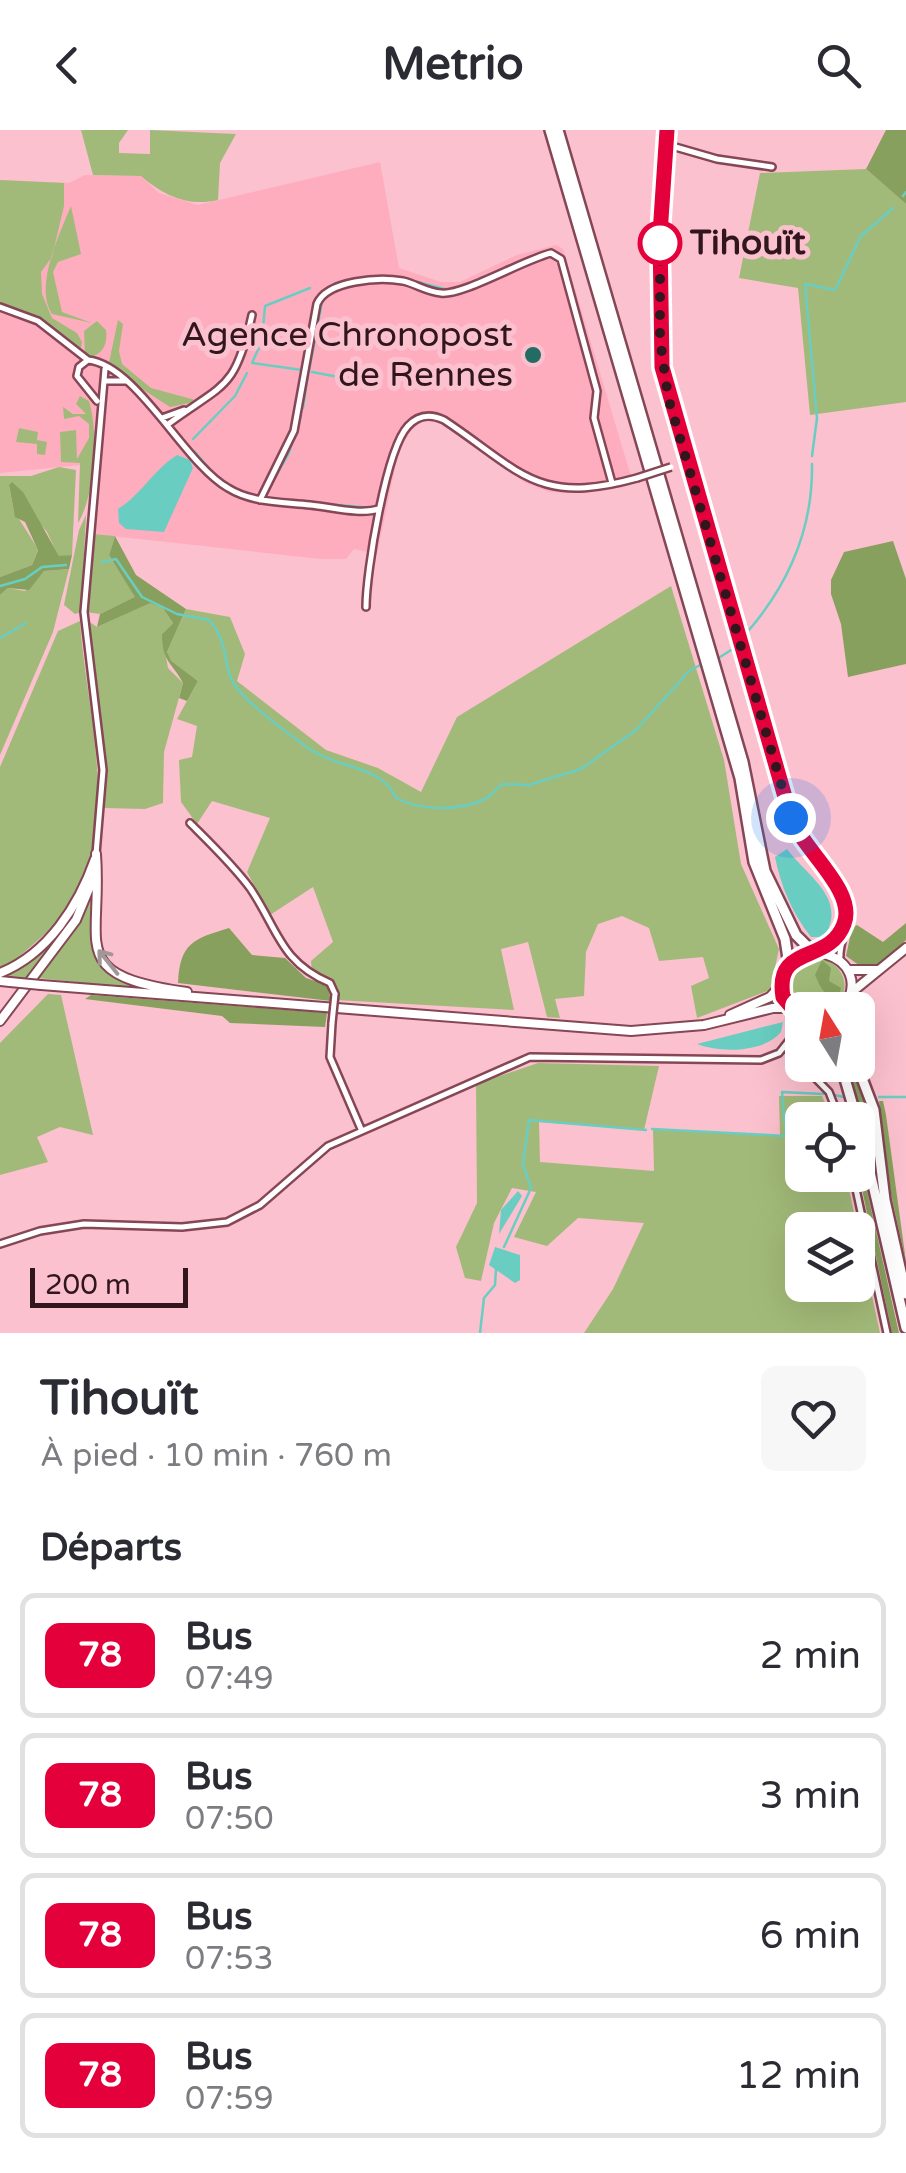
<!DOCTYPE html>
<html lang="fr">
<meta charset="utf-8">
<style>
body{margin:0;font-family:"Varela Round",sans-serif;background:#f7f7f7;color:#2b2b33;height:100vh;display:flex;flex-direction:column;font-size:38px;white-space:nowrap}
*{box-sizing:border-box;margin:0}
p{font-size:32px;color:#7c7c81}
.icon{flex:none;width:55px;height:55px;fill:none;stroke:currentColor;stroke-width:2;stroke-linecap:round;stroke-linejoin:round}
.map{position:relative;height:1203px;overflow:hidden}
.details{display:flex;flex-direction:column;background:#fff;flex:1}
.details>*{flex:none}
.badge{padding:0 20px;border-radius:15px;font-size:35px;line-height:65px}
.needle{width:65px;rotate:349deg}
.controls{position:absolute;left:785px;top:862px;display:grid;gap:20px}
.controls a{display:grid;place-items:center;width:90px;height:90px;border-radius:15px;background:#fff;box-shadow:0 10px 40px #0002;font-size:50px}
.scale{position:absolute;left:30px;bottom:25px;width:158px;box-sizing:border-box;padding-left:10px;border:5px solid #31161d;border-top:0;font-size:28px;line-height:35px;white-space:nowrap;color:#31161d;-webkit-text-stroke:8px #fcc1ce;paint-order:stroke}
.you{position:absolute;width:50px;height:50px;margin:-25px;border:8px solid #fff;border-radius:50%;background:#1a73e8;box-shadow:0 0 0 15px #1a73e833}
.map>.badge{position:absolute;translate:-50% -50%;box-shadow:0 0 0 5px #fff}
h2{padding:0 40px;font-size:38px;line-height:90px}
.round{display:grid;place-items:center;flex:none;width:105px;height:105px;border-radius:15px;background:#f7f7f7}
.headline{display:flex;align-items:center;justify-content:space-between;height:170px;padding:0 40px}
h1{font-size:48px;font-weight:800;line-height:75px}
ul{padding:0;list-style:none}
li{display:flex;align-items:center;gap:30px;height:125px;margin:0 20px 15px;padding:0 20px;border:5px solid #e1e1e2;border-radius:15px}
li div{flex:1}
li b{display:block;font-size:38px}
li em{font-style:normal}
li .badge{min-width:110px;font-weight:700;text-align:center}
header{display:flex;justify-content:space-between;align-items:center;height:130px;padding:0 40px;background:#fff;font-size:45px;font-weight:800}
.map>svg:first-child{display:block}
.built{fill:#feadbf}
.green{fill:#a2ba79;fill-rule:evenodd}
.forest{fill:#88a05d}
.water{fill:#69cec1}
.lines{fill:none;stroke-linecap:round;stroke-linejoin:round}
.stream{stroke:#69cec1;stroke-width:2.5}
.minor-casing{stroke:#854756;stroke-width:10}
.major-casing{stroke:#854756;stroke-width:12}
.highway-casing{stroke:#854756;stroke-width:14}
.minor{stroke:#fff;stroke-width:5}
.major{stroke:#fff;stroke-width:8}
.highway{stroke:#fff;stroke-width:9}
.minor-bridge-casing{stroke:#854756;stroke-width:10;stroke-linecap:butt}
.major-bridge-casing{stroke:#854756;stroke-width:12;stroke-linecap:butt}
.minor-bridge{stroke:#fff;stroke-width:5}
.major-bridge{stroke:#fff;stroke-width:8}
.oneway{stroke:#a29699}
.line-casing{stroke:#fff;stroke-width:22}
.line{stroke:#e4003a;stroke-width:15}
.walk{stroke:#31161d;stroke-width:10;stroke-dasharray:0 18}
.stop-dot{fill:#fff;stroke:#e4003a;stroke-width:5}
.poi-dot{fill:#236c64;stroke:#fcc1ce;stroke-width:4}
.labels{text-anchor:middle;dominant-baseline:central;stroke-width:10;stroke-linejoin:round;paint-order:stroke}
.stop-label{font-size:35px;font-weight:bold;fill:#31161d;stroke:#fcc1ce;text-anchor:start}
.poi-label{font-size:35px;fill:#31161d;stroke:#fcc1ce;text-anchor:end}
</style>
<header><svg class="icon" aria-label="back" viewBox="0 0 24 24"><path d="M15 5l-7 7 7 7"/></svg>Metrio<svg class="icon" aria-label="search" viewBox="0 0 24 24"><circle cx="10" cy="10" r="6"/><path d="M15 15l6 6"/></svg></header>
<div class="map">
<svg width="906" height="1203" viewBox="0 0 906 1203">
<rect width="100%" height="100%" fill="#fcc1ce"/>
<path class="built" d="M380 32 399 138 441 152H460L517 125 556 115 563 119 633 353 574 363 549 362 524 352 442 294 426 290 414 297 399 319 377 424 354 419 346 429H321L93 404 101 333 0 343V50L69 53 85 45 141 46 159 63 198 75Z"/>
<path class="green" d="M81 0H128L119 13V23L150 24V0L236 4 220 33 218 70C188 77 164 66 141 46L93 45Z
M866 39 906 74V272L810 285 798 158 739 148 760 43Z
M0 50 64 53V76L52 127 41 142 42 164 52 188 77 203 82 212 80 222 40 189 0 174Z
M71 76 81 124 58 132 53 142 62 182 92 193 52 184C34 157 59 105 71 76Z
M118 190 123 194 119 221 122 234 151 258 199 271 170 277 108 237Z
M97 191 106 200C108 213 103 225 89 227L85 225 84 201Z
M80 266 89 271C99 304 95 365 78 393L80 333 61 332 60 302 76 300 77 329 89 308V294L79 286 64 289 63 277 73 284H86L76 274Z
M19 298 38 302 37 310 47 312 45 325 37 324V314L16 312Z
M59 337 76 340 72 425 59 427 47 402 9 356 14 381 38 419 32 435 0 447V346H31Z
M86 385 81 482 75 484 64 475 79 400Z
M93 404 115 406 109 425 136 467 100 484 86 482Z
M69 439 53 502 0 625V465L8 458 25 461 44 441Z
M671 456 724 630 741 734 779 819 770 860 697 888 691 856 709 848 703 827 659 831 649 798 622 786 598 794 586 822 584 866 555 869 560 888 547 887 528 812 501 819 514 880 336 870 333 852 312 843 311 831 333 812 313 757 270 785 247 742 270 688 212 671 197 694 181 672 179 630 192 627 197 596 177 589 198 551 170 531 167 522 186 479 230 487 245 524 237 551 326 620 378 638 421 662 457 587Z
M150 472 162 477 173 493 162 504 168 538 183 553 164 622 163 673 145 679 105 678V625L88 491 97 497Z
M80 491C85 577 125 704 67 780 52 800 29 817 11 834L0 838V637L58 501Z
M91 771C88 817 98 840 141 859L38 848Z
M81 772 27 849 0 848 47 811Z
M823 828C847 838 852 861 833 880L802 881 789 866C786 842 799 828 823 828Z
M48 864 61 865 93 1005 60 997 37 1007 48 1032 0 1045V913Z
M538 933 659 936 644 1000 539 992 540 1032 654 1041 653 999 780 1006 779 966H822L832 990H802V1045H846L880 1203H584L613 1159 644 1093 578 1088 547 1116 514 1107 536 1062 512 1058 494 1093 481 1151 465 1148 456 1117 477 1073 476 954ZM858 1100V1155H802V1100Z"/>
<path class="forest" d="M886 0H906V74L866 39Z
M12 352 23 362 59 426 72 425 69 439 44 441 29 460 8 458 0 465V447L32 435 38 420 25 392 15 387 9 355Z
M115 406 136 445 186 479 167 522 171 531 198 551 187 571 179 568 183 553C172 532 162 532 162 504L173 493 162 477 150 473 97 497 100 484 135 467 109 425Z
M893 411 906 449V534L848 547 841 494 831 464V450L844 422Z
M906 793V810L882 834 863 838 846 826 852 798 857 795 883 812Z
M229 798 252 825 285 828 306 848 327 855 331 871 178 853C180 813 193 809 229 798Z
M822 830 831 838 829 851 841 858 838 869C823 865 821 858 815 845Z
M91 865 327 883 325 897 230 893 222 886 85 869Z
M846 935H854L869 978 877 1042 873 1043Z
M879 971H883L886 985 906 1132 891 1064Z
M858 1021 899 1203H892L858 1040Z"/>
<path class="water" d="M177 325 190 330 193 338 164 402 126 399 119 393 118 379C142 364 153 340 177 325Z
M787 719C809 748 848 769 824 807H811C793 785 780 754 775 727Z
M783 892 781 902C764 923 720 923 697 914Z
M518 1061 522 1066 499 1104 501 1080Z
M495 1117 520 1125V1150L515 1153 489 1135Z"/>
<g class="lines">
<path class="stream" d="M903 66 906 62
M397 147 449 160
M335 153 345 152
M470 154 482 147
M302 240 252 233 262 211 265 176 310 158
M309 241 322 172
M312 242 354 250
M303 278 308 245
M193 309 235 266 247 243
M194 321 216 346
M812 326 817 288 805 154 835 160 861 106 893 78
M226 354 241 362
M269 358 288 325 301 286
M273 369 297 371
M315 373 373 378
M102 432 116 429 142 467 177 484 209 490C230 513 222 536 234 554 246 573 291 606 311 620 337 638 383 636 396 668 420 681 460 681 485 669 493 665 495 658 503 654L529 655 581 639 636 600 689 541 704 533
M0 456 25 449 42 437 66 435
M749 500C790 452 813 397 812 334
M0 508 26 493
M717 529 731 520
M834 965 844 967
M879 967H906
M652 999 786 1006 782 962 823 964
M504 1117 531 1058 523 1034 529 990 646 1000
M480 1203 484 1168 495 1155 496 1139"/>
<defs>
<path id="minor" d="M667 0 660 104 662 237 791 688C803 719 842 749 847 776 850 795 838 812 840 831
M665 14 717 29 772 37
M0 177 38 191 88 230
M104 251H125
M97 271 77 246 79 237 88 230C137 235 184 333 228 358 252 373 283 372 310 375 332 377 359 385 379 379
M162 288 184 280
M167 295C223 253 235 262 252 185
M260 370 294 301 317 174C327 150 379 147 403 151 416 154 427 162 441 163 462 166 523 130 551 123L561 129 597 261 594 288 612 353
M366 477C366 443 386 319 408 296 419 284 431 284 444 290 521 341 536 376 637 348
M190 693C211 714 233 735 250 758 278 799 280 832 330 853L335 864
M96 724 103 640 84 482 105 239
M822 822 841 802
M332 893 330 927 361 999
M785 917 829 962 840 990
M853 1045 887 1203
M0 1114 40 1101 84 1094 182 1097 227 1092 260 1075 328 1016 530 927 761 930 779 923 802 894"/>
<path id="major" d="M96 724C103 817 65 845 187 862
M848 840H878
M0 843C48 824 79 775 95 729
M0 851 10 852
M41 855 631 901 704 895 773 878H789
M852 862 906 818
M730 885 770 867 781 855
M802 889C790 882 782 872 781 857 780 797 883 823 842 880
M0 891 76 790 93 749"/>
<path id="highway" d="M550 0 740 648 754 732 785 809 789 835
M558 0 743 632 765 741 796 805 813 822
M841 935 857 990
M857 935 874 980 885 1070 906 1164
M858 990 906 1198"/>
</defs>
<use href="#minor" class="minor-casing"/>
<use href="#major" class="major-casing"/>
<use href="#highway" class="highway-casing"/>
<use href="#minor" class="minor"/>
<use href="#major" class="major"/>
<use href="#highway" class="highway"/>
<defs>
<path id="minor-bridge" d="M637 348 671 337
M332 893 335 864"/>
<path id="major-bridge" d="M10 852 41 855"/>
</defs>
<use href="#minor-bridge" class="minor-bridge-casing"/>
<use href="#major-bridge" class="major-bridge-casing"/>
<use href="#minor-bridge" class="minor-bridge"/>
<use href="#major-bridge" class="major-bridge"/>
</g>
<defs><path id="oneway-shaft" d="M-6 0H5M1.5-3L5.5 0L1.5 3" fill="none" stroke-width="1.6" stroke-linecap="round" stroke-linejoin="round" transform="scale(2.5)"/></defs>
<use class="oneway" href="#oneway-shaft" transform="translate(108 832) rotate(-129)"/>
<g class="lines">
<defs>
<path id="line" d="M667 0 660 104 662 237 791 688C803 720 857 761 844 794 829 835 774 813 783 867L802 889"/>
</defs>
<use href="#line" class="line-casing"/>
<use href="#line" class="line"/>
<path class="walk" d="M660 113V209L668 267 791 688"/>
</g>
<circle class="stop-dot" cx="660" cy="113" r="20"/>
<circle class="poi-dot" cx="533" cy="225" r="10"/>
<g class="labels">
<g class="stop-label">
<text x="690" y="113">Tihouït</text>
</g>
<g class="poi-label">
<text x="513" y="205">Agence Chronopost<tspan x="513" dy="40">de Rennes</tspan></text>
</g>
</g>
</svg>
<div class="controls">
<a><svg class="needle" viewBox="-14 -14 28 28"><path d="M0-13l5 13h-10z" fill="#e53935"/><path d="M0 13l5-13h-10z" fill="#7c7c81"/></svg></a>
<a><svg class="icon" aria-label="locate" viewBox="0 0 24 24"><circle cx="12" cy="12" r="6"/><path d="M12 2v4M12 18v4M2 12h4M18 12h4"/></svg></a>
<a><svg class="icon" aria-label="layers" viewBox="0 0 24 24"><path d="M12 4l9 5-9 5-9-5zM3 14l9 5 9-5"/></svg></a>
</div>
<div class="scale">200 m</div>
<div class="you" style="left:791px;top:688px"></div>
</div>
<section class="details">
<div class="headline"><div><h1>Tihouït</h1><p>À pied · 10 min · 760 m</p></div><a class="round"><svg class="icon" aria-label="heart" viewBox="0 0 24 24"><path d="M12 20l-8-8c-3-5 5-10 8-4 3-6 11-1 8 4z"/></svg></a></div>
<h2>Départs</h2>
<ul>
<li><span class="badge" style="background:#e4003a;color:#fff">78</span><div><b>Bus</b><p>07:49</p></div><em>2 min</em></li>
<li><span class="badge" style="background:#e4003a;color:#fff">78</span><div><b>Bus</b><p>07:50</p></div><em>3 min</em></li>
<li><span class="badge" style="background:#e4003a;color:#fff">78</span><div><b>Bus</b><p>07:53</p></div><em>6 min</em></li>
<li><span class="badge" style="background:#e4003a;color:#fff">78</span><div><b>Bus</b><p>07:59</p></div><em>12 min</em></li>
</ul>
</section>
